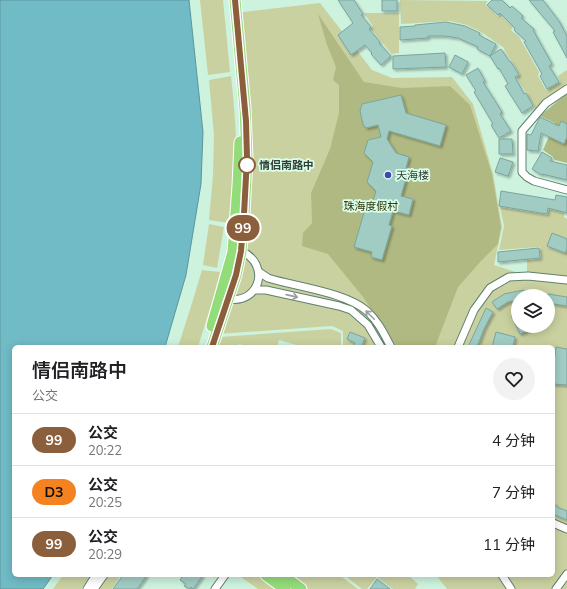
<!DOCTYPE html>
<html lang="zh">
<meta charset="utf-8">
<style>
body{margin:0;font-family:Mulish,"Noto Sans SC",sans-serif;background:#f2f2f2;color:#202124;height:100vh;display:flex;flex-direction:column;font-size:15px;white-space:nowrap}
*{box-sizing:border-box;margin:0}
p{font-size:13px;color:#757577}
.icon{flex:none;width:22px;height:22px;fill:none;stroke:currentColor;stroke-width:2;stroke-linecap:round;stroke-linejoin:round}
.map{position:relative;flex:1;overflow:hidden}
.side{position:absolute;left:12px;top:345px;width:543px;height:232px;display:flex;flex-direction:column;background:#fff;border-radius:6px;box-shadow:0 2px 10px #0003}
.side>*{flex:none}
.badge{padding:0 8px;border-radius:13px;font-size:14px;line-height:26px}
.buttons{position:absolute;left:511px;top:289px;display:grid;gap:8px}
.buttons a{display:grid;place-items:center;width:44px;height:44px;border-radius:50%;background:#fff;box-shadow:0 2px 10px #0003;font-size:20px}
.map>.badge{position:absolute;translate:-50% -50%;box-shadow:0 0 0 2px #fff}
.round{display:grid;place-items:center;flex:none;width:42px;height:42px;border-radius:21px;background:#f2f2f2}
.overview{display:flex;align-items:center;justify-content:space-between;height:68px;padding:0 20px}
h1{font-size:19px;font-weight:600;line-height:30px}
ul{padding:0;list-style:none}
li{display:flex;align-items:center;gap:12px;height:52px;padding:0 20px;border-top:1px solid #e0e0e0}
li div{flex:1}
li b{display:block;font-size:15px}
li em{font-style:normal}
li .badge{min-width:44px;font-weight:700;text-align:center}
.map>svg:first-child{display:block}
.green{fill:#cad1a0;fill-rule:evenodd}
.forest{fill:#b0b981}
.water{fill:#70bbc5;stroke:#5d969a}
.building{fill:#a0ccc4;stroke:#7aa59e;filter:url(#shadow)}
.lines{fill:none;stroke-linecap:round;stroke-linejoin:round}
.minor-casing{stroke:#5f816f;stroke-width:9}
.highway-casing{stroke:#fff;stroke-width:13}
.minor{stroke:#fff;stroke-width:7}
.highway{stroke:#93dc7a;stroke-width:11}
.oneway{stroke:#989e9a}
.line-casing{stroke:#fff;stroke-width:9}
.line{stroke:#8b5e3c;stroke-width:6}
.stop-dot{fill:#fff;stroke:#8b5e3c;stroke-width:2}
.poi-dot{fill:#4245ba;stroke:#daffea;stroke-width:1.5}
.labels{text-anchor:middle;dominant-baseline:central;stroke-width:3.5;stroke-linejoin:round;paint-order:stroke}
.stop-label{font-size:11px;font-weight:bold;fill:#303e36;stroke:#daffea;text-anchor:start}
.poi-label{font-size:11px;fill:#303e36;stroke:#daffea;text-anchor:start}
.park-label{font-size:11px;fill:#32370b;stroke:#daffea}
</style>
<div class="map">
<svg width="567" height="589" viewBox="0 0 567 589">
<defs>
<filter id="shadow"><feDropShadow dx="2" dy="2" stdDeviation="1" flood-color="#0004"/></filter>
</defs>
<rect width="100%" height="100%" fill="#cdf2dd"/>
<path class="green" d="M200 0H223L230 72 208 75Z
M400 0 487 1 486 5 498 17 500 15 513 27 511 30 519 37 539 72 538 76 546 90 561 82 558 76 567 70V88L537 111 517 77 520 75 503 47 481 32 467 25 450 21 401 24Z
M320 3 372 70 392 78 452 77 473 104 493 174 502 227 494 265 528 276 567 280V589H447L436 575H553V347H343V331L332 326 217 334 245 214 236 13ZM518 296H548V326H518Z
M364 13H399V53L392 54 371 29 373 26Z
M231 76C236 123 241 178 229 223L209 220 213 175 214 135 209 80Z
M500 207 548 215 549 209 564 213V217L567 219V277L527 273V260L541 259 540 247 499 250 504 226Z
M209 224 224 227 217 268 203 265Z
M202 270 220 272 213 299 198 347H178L193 300Z
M331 329 341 333V347H300V346L279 340 277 347H250L239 344 237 347H217L220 337Z
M63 575H91L81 589H53Z
M106 575H121L112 589H99L97 588Z
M238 575H262L281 589H258Z
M288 575H339L358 589H307Z
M350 575H408L418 584 415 589H393L377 577 367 589H362L348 578Z"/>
<path class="forest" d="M318 14 364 82 402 88 450 86 470 105 492 174 501 227 498 244 481 261 458 287 435 347H397L363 297 328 254 302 246 303 233 312 223 311 193 330 149 339 113V85L333 80 336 67 327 45Z
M567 94V163L555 160 552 156 543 150 555 123 540 116 560 99Z"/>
<path class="water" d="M0 0H189L203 132 201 184 186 275 165 347H14V575H53L43 589H0Z"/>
<path class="building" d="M338 0H354L363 14 361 15 371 27 369 29 380 42 379 43 391 56 381 65 371 54 372 53 365 45 351 55 338 35 353 23Z
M382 0H397V11H382Z
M492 0H502L510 8 512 6 523 16 521 18 534 29 533 30 552 64 549 66 559 82 547 89 540 76 542 74 524 42 526 41 514 30 515 28 500 13 498 15 487 5Z
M529 0H543L559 21 567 36V58L553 32 555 31Z
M446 22 465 26 480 33 479 35 496 44 490 56 477 49 478 47 458 38 445 36H428V38L400 40V27L415 26V25Z
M501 49 510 62H511L519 75 515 77 524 94 526 93 533 106 522 113 505 86 508 84 499 68 498 69 490 56Z
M445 53 446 67 393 69V56Z
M455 55 468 62 462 74 449 67Z
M478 68 485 81 483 82 502 112 500 114 511 131 499 138 491 125 493 124 474 92 476 91 466 75Z
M401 95 406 113 446 125 440 146 389 131 387 139 396 153 409 157 406 168H409L401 196 413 199 409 215 393 211 389 225 392 226 382 260 371 257 372 252 354 247 367 202 372 204 376 191 367 182 373 162 364 153 368 140 381 137 378 125 366 128 363 124 360 111 362 104Z
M540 117 559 126 561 121 567 124V137L564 144 541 133 538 151 527 150V134L531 135Z
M499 139H512L513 154H499Z
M542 152 552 158 550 161 567 165V180L542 174 541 175 532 169Z
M500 158 513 162 508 176 495 172Z
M501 191 555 200 556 195 567 197V213L548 208 547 214 499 206Z
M552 233 567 239V249L565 253 547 246Z
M539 248 540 258 498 262V252Z
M524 290V291L537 293V296H518V300L508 302 497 309 492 302 504 294Z
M548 294 567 297V306L548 303Z
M486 308 493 312 484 329 477 347H468Z
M518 312V326H538L520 334 511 315Z
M350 332 365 338 361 347H353L355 343 347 339Z
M496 332 515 337 513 347H492Z
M556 347 567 349V385L553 384V356H555Z
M553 503 559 508 567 511V520L553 514Z
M123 575H147L137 589H113Z
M183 575H203L193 589 191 587 190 589 184 586 186 584 180 580Z
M377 579 390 589H370Z"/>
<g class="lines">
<defs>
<path id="minor" d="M567 89 546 103 522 131V172L527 177 534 181 567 190
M259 272 268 278C297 287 345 292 367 311 378 321 384 334 391 347
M254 290H266L339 306 351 310 368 325 381 347
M229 299C260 304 271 264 241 251
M458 347 474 310 490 288 509 277 528 276 567 280
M553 523 567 529
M502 575 511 589
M87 589 96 575
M94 589 104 575
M215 589 225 575
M556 589 567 574"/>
<path id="highway" d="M212 326 233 252 238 186 240 142
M212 347 236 275 241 251 244 214 247 159 245 108 235 0
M266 575 285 589
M282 575 301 589"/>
</defs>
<use href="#minor" class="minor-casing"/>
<use href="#highway" class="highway-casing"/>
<use href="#minor" class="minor"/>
<use href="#highway" class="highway"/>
</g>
<defs><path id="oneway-shaft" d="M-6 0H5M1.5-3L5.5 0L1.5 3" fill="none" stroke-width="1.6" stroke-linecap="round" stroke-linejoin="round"/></defs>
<g class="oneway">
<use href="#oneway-shaft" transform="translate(292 296) rotate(13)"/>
<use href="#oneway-shaft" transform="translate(370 315) rotate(-135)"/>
</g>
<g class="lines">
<defs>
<path id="line" d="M212 347 236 275 241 251 244 214 247 158 246 121 235 0"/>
</defs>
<use href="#line" class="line-casing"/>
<use href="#line" class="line"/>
</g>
<circle class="stop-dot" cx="247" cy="165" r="8"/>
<circle class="poi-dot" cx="388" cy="175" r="4"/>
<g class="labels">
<g class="stop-label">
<text x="259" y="165">情侣南路中</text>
</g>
<g class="poi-label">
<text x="396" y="175">天海楼</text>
</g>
<g class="park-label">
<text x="371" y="206">珠海度假村</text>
</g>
</g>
</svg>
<div class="buttons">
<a><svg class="icon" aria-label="layers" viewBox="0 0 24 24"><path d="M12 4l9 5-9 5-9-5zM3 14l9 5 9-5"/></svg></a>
</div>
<b class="badge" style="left:243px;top:228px;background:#8b5e3c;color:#fff">99</b>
<section class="side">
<div class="overview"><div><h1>情侣南路中</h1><p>公交</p></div><a class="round"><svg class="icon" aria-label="heart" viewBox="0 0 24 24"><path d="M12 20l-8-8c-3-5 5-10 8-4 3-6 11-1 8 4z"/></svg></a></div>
<ul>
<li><span class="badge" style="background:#8b5e3c;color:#fff">99</span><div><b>公交</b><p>20:22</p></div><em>4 分钟</em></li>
<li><span class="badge" style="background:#f58220;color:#111">D3</span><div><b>公交</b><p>20:25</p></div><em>7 分钟</em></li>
<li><span class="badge" style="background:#8b5e3c;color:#fff">99</span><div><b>公交</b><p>20:29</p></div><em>11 分钟</em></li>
</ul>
</section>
</div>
